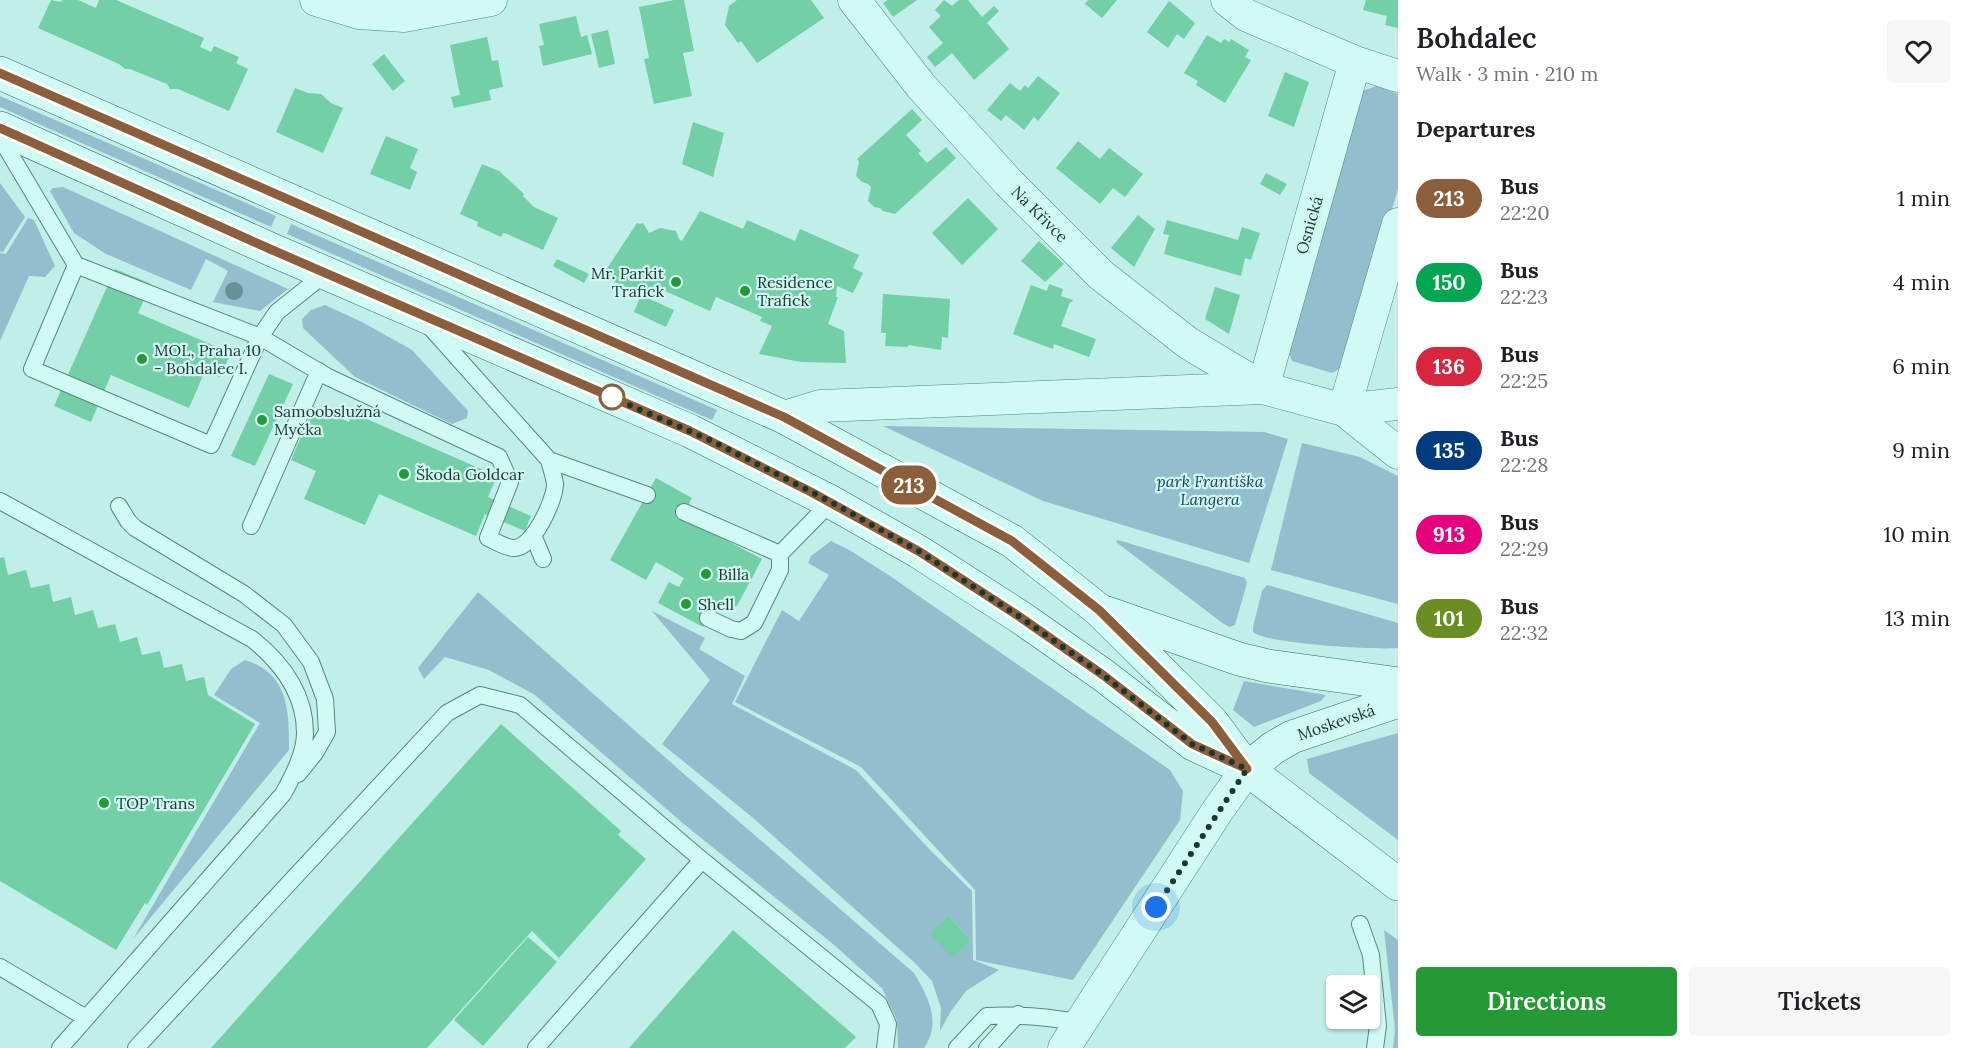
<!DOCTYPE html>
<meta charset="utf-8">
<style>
body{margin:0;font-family:Lora,serif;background:#f6f6f6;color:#202124;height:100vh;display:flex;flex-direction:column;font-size:22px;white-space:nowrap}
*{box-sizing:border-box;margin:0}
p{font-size:20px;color:#757577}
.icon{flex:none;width:33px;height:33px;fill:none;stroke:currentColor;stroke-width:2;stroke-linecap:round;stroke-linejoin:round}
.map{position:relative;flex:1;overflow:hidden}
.details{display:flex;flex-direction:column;background:#fff;width:570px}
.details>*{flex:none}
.badge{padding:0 12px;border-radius:20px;font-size:21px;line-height:39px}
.buttons{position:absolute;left:1326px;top:975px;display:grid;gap:12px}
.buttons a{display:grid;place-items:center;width:54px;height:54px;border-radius:6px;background:#fff;box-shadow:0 2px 4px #0004;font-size:30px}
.you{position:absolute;width:30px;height:30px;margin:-15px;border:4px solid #fff;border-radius:50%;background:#1a73e8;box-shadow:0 0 0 9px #1a73e833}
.map>.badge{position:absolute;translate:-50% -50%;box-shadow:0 0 0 3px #fff}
h2{padding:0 18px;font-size:22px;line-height:54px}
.round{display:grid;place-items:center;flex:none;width:63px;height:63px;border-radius:6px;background:#f6f6f6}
.headline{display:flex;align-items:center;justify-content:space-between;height:102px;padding:0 18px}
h1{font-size:28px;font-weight:600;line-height:45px}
.primary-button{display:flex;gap:12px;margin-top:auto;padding:12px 18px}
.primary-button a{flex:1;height:69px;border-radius:6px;background:#259935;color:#fff;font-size:24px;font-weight:600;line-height:69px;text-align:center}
.primary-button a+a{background:#f6f6f6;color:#202124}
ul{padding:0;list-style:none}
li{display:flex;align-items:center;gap:18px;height:84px;padding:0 18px}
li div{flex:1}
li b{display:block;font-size:22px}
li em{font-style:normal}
li .badge{min-width:66px;font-weight:700;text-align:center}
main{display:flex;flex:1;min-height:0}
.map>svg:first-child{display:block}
.green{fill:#93becd;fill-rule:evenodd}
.building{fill:#73cfa6}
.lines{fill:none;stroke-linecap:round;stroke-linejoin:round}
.lane-casing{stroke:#578878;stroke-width:18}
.street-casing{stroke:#578878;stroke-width:33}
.secondary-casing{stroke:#3a6a59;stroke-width:34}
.lane{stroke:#d2faf4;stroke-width:16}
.street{stroke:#d2faf4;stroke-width:32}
.secondary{stroke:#d2faf4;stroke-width:33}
.tree{fill:#698f97}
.line-casing{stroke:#fff;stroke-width:14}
.line{stroke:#8b5e3c;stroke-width:9}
.walk{stroke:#1c372d;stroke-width:6;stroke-dasharray:0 10.8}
.poi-dot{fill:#259935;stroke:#cff6f1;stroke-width:2}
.stop-dot{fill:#fff;stroke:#8b5e3c;stroke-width:3}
.labels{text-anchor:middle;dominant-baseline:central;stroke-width:4.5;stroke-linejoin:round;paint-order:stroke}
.street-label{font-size:16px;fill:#1c372d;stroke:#cff6f1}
.poi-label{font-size:16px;fill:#1c372d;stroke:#cff6f1;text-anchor:start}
.park-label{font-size:16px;font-style:italic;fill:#224054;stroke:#cff6f1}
</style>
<main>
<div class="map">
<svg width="1398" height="1048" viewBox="0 0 1398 1048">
<rect width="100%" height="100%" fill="#bfefe8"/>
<path class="green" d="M1376 86 1398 94V189L1345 366 1332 373 1292 361 1286 345 1357 93Z
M0 96 276 216 271 227 0 107Z
M0 183 25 217 3 252 0 251Z
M63 187 288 289 260 311 213 302 228 271 206 259 191 290 106 254 74 233 50 191 53 188Z
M28 218 34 220 55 266 45 277 29 276 0 341V253L6 254Z
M291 224 717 410 712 420 287 234Z
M325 305 362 322 412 350 468 411 467 418 452 424 355 377 303 328 302 319 311 310Z
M883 426 1264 432 1288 439 1249 563 1043 501Z
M1302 443 1360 457 1398 476V604L1271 570Z
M1118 540 1245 578 1247 583 1235 625 1229 627 1221 622 1116 542Z
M831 541 851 551 890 576 1170 770 1183 791 1180 820 1073 980 976 960 975 890 861 767 735 702 782 610 799 621 829 575 808 563 811 556Z
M1267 585 1398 623V648C1376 650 1266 644 1253 632V627L1262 591Z
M478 592 684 774 914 973C928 997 942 1022 924 1048H898L897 1020 882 988 833 944 685 825 535 695 489 670 445 657 424 679 418 668Z
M652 611 705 638 699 649 745 676 732 704 856 770 931 851 972 891 973 960 999 970 966 991 951 1011 940 1031 941 1008 932 981 915 963 752 817 662 744 710 680ZM949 916 971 941 952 957Z
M245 660C289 673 289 712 289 750L133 939 260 723 214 695 231 669Z
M1244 681 1326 695 1321 701 1254 727 1233 710Z
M1398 733V840L1309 773 1307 759Z
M1384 930 1398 940V1048H1393L1395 1029Z"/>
<path class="building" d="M51 0 61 2 62 0H78L96 8 99 0H116L204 38 200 47 211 52 214 46 239 57 236 63 248 69 229 111 178 89H170L167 84 130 69H125L119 64 38 28Z
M674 0H684L694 51 683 53 692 96 654 104 644 59 649 58 639 7Z
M737 0H811L824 18 757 63 741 41 738 43 725 25 729 6Z
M888 0H917L893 17 883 3Z
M944 0 952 6 959 0H968L982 17 994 6 999 11 987 23 1009 49 974 80 952 53 935 67 927 57 943 43 929 27 941 16 935 10Z
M1088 0H1117L1102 18 1085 4Z
M1366 0H1398V28L1385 25 1387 16 1363 10Z
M1169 1 1195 23 1184 39 1177 34 1168 48 1147 32Z
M576 16 581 37 587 35 592 54 543 66 539 46 544 45 539 24Z
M608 30 615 64 599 68 591 34Z
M1207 35 1221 43 1224 39 1229 42 1231 39 1249 50 1245 57 1251 60 1225 103 1196 85 1198 81 1184 73Z
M487 37 492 61 498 60 503 87 489 90 491 100 454 108 451 97 460 95 450 45Z
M384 54 405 81 393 91 372 64Z
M1285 72 1309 82 1294 127 1268 116Z
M1038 76 1060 93 1038 121 1034 117 1024 130 1006 115 1001 121 987 110 1010 83 1020 91 1025 85 1028 88Z
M295 88 308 93 321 94 331 103 343 108 323 153 276 132Z
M912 109 922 120 906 135 921 151 918 153 927 163 946 147 956 158 895 214 883 211 880 208 874 207 868 201 871 187 868 184 862 182 856 176 859 162 857 159Z
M693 122 724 133 713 177 682 164Z
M386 136 418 149 410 168 417 172 410 190 370 174Z
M1078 141 1100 159 1109 148 1143 174 1125 197 1113 188 1100 204 1056 168Z
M482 164 499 171 524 194 523 196 534 207 558 218 543 250 507 234 503 233 501 237 477 226 478 222 460 214Z
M1266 173 1287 184 1280 195 1260 184Z
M968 198 998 229 962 265 932 233Z
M700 211 743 229 747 220 795 241 800 229 859 255 853 268 863 273 853 293 837 286 836 297H838L828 324 844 331 846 363 801 362 759 354 772 326 760 321 762 317 716 297 710 311 656 287 650 298 602 276 637 223 640 224 643 223 649 233 660 228 676 231 679 239 682 241Z
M1138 215 1155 229 1134 267 1111 248Z
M1167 220 1238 240 1242 227 1260 233 1251 260 1245 258 1241 276 1164 254 1169 235 1163 234Z
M1039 241 1064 264 1045 282 1021 261Z
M557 259 589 274 584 283 553 266Z
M115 269 151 284 138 313 231 353 220 377 205 371 189 408 111 375 91 422 54 406Z
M1049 284 1063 289 1061 296 1073 300 1072 302H1070L1061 326 1096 339 1089 357 1054 344 1053 349 1013 334 1031 285 1047 291Z
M1215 287 1240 295 1229 334 1205 319Z
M883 294 950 299 948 338 942 337 941 350 908 345V347L885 346 886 333H881Z
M641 295 674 310 666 327 634 312Z
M269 374 293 384 255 466 231 456Z
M314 407 349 422 353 413 497 476 488 497 531 516 525 531 485 514 476 536 379 494 365 525 304 499 316 471 291 460Z
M656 478 692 498 682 517 762 559 737 606H714L703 627 658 603 669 582 679 587 684 578 656 562 646 580 610 560Z
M4 557 8 575 26 570 31 588 49 584 53 602 71 597 75 615 93 610 98 628 115 624 120 642 137 637 142 655 160 651 164 668 182 664 186 681 204 677 208 695 255 724 147 905 145 903 116 950 0 881V558Z
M501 724 621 831 618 835 646 859 559 958 532 931 427 1048H211Z
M949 916 971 941 952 958 930 933Z
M733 930 856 1037 845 1048H629Z
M528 937 557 962 483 1046 454 1020Z"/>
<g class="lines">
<defs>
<path id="lane" d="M0 137 76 265 260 337 277 312 326 273
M76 265 32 369 211 445 260 337 328 377 499 457 510 482 488 538C495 541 506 548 514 548 533 548 555 500 555 484 554 476 551 468 549 460
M430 327 549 460 647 495
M0 501 252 639C281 662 305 693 305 733 305 753 293 776 283 794L60 1048
M119 506 128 521 135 528 244 594 284 625 311 662 325 699 327 732 315 753 298 774
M684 512 780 554 831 502
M251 526 319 371
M533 535 543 559
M708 618 731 629 741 631 754 623 780 570V554
M1360 924 1371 955 1378 1026 1375 1048
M0 967 86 1018
M136 1048 447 713 480 695 520 705 702 860
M536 1048 702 860 879 1004 888 1024 885 1048
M957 1048 987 1016C1020 1014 1049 1017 1082 1023
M987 1048 1018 1014"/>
<path id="street" d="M316 0 359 13 404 16 491 0
M854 0 921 86 1009 183 1101 275 1188 343 1263 388 1344 410 1398 404
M1227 0 1246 15 1355 62 1398 76
M1344 410 1398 224
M1344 410 1398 453
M784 417 820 406 1263 388 1355 62
M1064 1048 1216 813 1247 769"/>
<path id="secondary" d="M0 73 784 417 1012 541 1099 610 1212 722 1246 768
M0 128 270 249 690 431 831 502 919 552 1020 617 1103 675 1193 744 1247 769 1398 884
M1107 613 1239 659 1268 666 1398 684
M1247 769 1273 748 1292 737 1398 701"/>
</defs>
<use href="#lane" class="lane-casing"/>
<use href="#street" class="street-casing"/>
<use href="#secondary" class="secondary-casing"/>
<use href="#lane" class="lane"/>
<use href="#street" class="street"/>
<use href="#secondary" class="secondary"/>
</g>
<circle class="tree" cx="234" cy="291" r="9"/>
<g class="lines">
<defs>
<path id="line" d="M0 73 784 417 1012 541 1099 610 1212 722 1247 769 1192 744 1103 675 1020 617 920 552 811 492 690 431 270 249 0 128"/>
</defs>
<use href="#line" class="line-casing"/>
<use href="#line" class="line"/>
<path class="walk" d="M612 397 606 395 710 440 831 502 920 552 1020 617 1103 675 1192 744 1247 769 1156 907"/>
</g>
<g class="poi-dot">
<circle cx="676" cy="282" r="6"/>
<circle cx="745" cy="291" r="6"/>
<circle cx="142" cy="359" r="6"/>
<circle cx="262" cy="420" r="6"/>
<circle cx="404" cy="474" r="6"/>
<circle cx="706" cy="574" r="6"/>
<circle cx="686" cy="604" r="6"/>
<circle cx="104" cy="803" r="6"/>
</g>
<circle class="stop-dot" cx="612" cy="397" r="12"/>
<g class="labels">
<g class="street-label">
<text transform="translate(1040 214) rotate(45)">Na Křivce</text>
<text transform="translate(1309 225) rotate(-74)">Osnická</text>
<text transform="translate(1336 722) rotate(-19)">Moskevská</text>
</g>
<g class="poi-label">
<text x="664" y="273" text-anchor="end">Mr. Parkit<tspan x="664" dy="18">Trafick</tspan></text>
<text x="757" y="282">Residence<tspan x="757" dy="18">Trafick</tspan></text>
<text x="154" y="350">MOL, Praha 10<tspan x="154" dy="18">- Bohdalec I.</tspan></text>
<text x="274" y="411">Samoobslužná<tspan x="274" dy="18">Myčka</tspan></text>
<text x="416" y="474">Škoda Goldcar</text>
<text x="718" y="574">Billa</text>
<text x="698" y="604">Shell</text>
<text x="116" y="803">TOP Trans</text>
</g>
<g class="park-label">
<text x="1210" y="481">park Františka<tspan x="1210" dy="18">Langera</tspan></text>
</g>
</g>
</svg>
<div class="buttons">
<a><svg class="icon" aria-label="layers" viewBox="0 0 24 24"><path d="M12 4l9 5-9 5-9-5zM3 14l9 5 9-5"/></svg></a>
</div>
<div class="you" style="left:1156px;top:907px"></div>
<b class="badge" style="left:909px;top:485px;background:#8b5e3c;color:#fff">213</b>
</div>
<section class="details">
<div class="headline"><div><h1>Bohdalec</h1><p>Walk · 3 min · 210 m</p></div><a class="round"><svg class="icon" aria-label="heart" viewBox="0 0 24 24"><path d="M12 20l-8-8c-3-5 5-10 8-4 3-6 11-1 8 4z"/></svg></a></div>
<h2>Departures</h2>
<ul>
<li><span class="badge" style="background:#8b5e3c;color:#fff">213</span><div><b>Bus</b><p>22:20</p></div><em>1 min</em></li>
<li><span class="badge" style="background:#00a651;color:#fff">150</span><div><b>Bus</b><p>22:23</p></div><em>4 min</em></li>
<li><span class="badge" style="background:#d7263d;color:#fff">136</span><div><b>Bus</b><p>22:25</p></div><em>6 min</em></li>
<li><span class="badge" style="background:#003b80;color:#fff">135</span><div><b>Bus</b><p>22:28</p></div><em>9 min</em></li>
<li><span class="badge" style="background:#e6007e;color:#fff">913</span><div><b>Bus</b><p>22:29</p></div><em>10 min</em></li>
<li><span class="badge" style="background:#6b8e23;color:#fff">101</span><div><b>Bus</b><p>22:32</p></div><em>13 min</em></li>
</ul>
<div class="primary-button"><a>Directions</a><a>Tickets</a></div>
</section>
</main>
